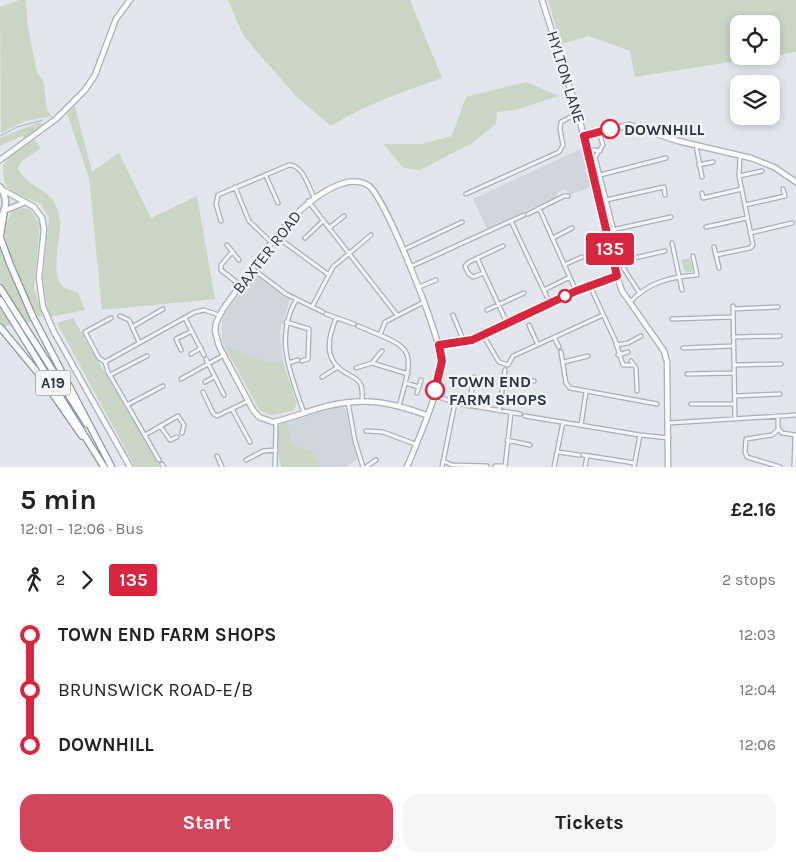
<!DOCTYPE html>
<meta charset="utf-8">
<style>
body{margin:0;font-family:Karla,sans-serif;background:#f6f6f6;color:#222;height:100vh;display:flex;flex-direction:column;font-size:19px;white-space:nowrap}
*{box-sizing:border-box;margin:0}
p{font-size:16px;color:#767676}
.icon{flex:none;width:28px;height:28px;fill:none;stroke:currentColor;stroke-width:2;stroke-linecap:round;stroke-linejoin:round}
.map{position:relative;height:467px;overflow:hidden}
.drawer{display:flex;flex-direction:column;background:#fff;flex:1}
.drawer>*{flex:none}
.badge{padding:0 10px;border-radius:4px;font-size:18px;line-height:32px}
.controls{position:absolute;left:730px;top:15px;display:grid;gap:10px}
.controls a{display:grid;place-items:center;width:50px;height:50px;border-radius:10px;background:#fff;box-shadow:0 2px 8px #0003;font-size:25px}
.map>.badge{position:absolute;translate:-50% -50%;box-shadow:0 0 0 2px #fff}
.legs{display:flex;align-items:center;gap:8px;height:55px;padding:0 20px;font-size:16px}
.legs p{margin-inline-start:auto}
.headline{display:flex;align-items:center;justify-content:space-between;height:85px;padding:0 20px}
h1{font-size:28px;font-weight:700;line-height:38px}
.button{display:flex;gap:10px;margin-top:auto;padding:10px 20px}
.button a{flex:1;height:58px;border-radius:15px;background:#d3455b;color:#fff;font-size:20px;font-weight:700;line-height:58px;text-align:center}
.button a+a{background:#f6f6f6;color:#222}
ul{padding:0 20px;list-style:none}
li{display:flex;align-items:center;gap:18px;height:55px;font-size:19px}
li i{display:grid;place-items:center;width:8px;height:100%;margin:0 6px;background:currentColor}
li i::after{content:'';width:12px;height:12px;margin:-6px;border:4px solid;border-radius:50%;background:#fff}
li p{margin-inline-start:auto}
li:first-child i{background:linear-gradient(#0000 50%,currentColor 0)}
li:last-child i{background:linear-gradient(currentColor 50%,#0000 0)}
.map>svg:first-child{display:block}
.built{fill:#d1d6de}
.green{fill:#c9d6c4}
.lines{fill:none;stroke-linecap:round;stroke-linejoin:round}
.stream{stroke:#9db4cc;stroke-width:1}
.street-casing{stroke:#a8adb7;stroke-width:5.5}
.secondary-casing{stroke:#a8adb7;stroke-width:7}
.primary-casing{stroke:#a2abb8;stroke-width:8}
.highway-casing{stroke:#8a94a3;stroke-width:8}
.street{stroke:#f6f7fa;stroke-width:3}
.secondary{stroke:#fff;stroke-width:4.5}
.primary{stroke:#fff;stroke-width:5}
.highway{stroke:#fff;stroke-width:5.5}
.line-1-casing{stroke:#fff;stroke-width:11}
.line-1{stroke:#d7263d;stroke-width:8}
.stop-1-dot{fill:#fff;stroke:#d7263d;stroke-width:2.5}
.labels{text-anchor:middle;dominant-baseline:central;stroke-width:4.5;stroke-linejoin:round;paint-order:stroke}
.shield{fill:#f3f5f9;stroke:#666e7b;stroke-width:1}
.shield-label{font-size:15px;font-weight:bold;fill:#2a3445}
.street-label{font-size:16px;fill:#2a3445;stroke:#f3f5f9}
.stop-label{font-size:16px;font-weight:bold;fill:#2a3445;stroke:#f3f5f9;text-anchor:start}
</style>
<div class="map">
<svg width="796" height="467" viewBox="0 0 796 467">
<rect width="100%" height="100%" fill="#e3e6ec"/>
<path class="built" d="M581 149 590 185 586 189 570 195 565 189 558 192 556 197 487 229 473 199Z
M254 276H258L290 299 280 331 283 362H266L224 345 222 342V322L225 312Z
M342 406 345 409 357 459 346 467H322L311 450 294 446 287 422Z"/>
<path class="green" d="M19 0H26L27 21 37 73 43 80 47 110 52 116 25 121 1 133 0 7Z
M228 0H410L442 78C404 91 365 105 331 126L296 96 252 46 242 33Z
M548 0H796V52L771 56V24H739V56H769L635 77 630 51 589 36 561 44Z
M526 82 559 96 515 110 497 112 496 124 472 143 420 170 404 168 383 144H422L452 136 466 97Z
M75 106 92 172 119 153 151 218 197 196 215 299 102 310 89 178 67 113Z
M39 122 44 125 27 138 22 136 0 146V138Z
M35 140 41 148 22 161 18 168C26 188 50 187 57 208 58 212 60 219 60 223 61 237 49 277 64 287 68 290 73 290 78 293L85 310 49 317 43 278 49 218 41 204 12 192 4 182 3 165 15 151Z
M22 208 30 209 40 224 34 288 42 315 38 317C28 295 7 256 5 233 5 225 9 218 12 211Z
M0 248 32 322 26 323 0 281Z
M690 258 693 269 691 272H685L681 260Z
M0 307 11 324 4 327 0 321Z
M73 318 160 467H135L57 323Z
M224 345 266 362H283L297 404 293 411 271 415 260 411Z
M287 422 294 446 311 450 322 467H282C277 456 273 433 281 423Z"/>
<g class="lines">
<path class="stream" d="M0 136 17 127 43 120"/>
<defs>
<path id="street" d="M599 132 603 145 595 157 624 269 639 292
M696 145 702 177
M587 149 600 151
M699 165 713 162
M600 175 666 158
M266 176 278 203
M739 176 762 171
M235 187 249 221 272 243
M702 193 703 198 742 189
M466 194 559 152 563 145 560 129 561 122 578 113
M606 200 664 187 665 195
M308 201 397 315
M745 205 785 196 783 189
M539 208 576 291
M528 214 564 196H568
M221 221 216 204 218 195 289 165C303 165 308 186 314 197
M511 221 547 297
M706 227 747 218
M329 228 344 216
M612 230 671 217
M750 233 792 223
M277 237 329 275
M305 238 323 221
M553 238 572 228
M672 243 682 290
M227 245 239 260
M714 247 719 268
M403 250 462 222
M232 252 221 265V270L240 285
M716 255 750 248 753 245 739 176 740 156
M477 258 507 323
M621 261 665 251
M564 265 582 257
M410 267 524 215
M253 269 286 294 323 312
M484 273 473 277 468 273 465 266 469 262 503 246
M590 286 615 340 623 365H634
M419 287 436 280
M544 290 570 277
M296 300C274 338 291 375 304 413
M630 302C649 282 670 277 697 275L693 256
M733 306 735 419
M312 307 333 267 371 235
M733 309 778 307
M487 310 524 293
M326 314 354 324
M453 315 464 342
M120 316 129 320 139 342
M185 318 204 355
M336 318C328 338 323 360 346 373 351 376 359 379 361 385 363 390 362 396 362 401
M672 319 732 317
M286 322 309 329 308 359 302 361
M529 325 538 345
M358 326C414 349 416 346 399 406
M132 327 163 309
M380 335 385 322 424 302
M483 335 499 362 508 365 513 356 603 315
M554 337 559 347
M733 337 780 336
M616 345 628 343 641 336
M683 348 732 346
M181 350 176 339 192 331
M561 352 566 383 570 388 657 404
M191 354 201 348
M618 355 628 352
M206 359 224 395
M631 361 636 368 637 391
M105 362 195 312 204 310 219 315
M105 362 108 372 159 460
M105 362 99 358 85 332 111 318
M564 362 588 356
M288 363 298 360
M372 363 382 351
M734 365 781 364
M356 368 372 363 408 374
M687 374 734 373
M110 375 147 356
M322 377 338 367
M181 379 224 355
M503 381H534
M205 382 214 377
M405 383 419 387
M203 392 213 413 217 416 248 401
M417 393 421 380
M434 395 455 403 520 414
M735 396 780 394
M348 402 355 441 363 467
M691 404H734
M127 405 163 386
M469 406 474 377
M232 409 250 442
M499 411 505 370
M525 416 640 435 669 438
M778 416V428L782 433 796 435
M669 423 796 415
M581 425 586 392
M160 426 170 440 177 437
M779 429 772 435 746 439 745 452 747 457 780 467
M366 431 383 432 415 444
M145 435 178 416 184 425 182 433
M507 440 530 445
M558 452 579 455
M583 455 635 463
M217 456 222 467
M246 460 263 451 276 450
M443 461 452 465 487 466
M162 464 164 467
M495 466H505
M275 467 276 422
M366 467 376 460
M442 467 455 403
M505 467 511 413
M554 467 563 422
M585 467 587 456
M634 467 640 435
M794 467 795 436"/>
<path id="secondary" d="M542 0 579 117 617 276 622 291 664 351 667 362 668 467
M584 135 630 125 678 141 751 158 774 167 796 182
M0 160 56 119 85 90 95 75 116 19 130 0
M3 190 34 207 42 218 44 229 39 278 43 307 54 332 130 467
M4 211 23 203
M439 345 472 340 576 291 617 276
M407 467C418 440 442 387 441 360 441 337 385 197 369 186 362 181 352 181 344 183 294 198 254 268 223 309L216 323 215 331 219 346 253 410 259 417 273 422C293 418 312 409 332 405 365 397 394 403 426 415"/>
<path id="primary" d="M0 187C7 197 8 207 0 217"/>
<path id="highway" d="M4 213 0 237 10 264 33 317 111 466
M0 288 87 424
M0 300 104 467
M0 327 38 373 82 436"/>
</defs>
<use href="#street" class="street-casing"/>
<use href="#secondary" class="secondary-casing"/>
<use href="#primary" class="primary-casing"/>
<use href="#highway" class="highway-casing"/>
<use href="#street" class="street"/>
<use href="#secondary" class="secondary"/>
<use href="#primary" class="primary"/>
<use href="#highway" class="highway"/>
</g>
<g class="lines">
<defs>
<path id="line-1" d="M435 390 442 361 439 345 472 340 576 291 617 276 584 136 610 129"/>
</defs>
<use href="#line-1" class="line-1-casing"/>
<use href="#line-1" class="line-1"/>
</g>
<g class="stop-1-dot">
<circle cx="610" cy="129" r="9"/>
<circle cx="565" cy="296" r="6"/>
<circle cx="435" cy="390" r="9"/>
</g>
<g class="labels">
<rect class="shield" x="35.5" y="370.5" width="35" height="25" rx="4"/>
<g class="shield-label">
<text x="53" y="383">A19</text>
</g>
<g class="street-label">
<text transform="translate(566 77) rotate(73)">HYLTON LANE</text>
<text transform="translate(267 252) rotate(-52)">BAXTER ROAD</text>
</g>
<g class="stop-label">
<text x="624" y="129">DOWNHILL</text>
<text x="449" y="381">TOWN END<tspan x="449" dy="18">FARM SHOPS</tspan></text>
</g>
</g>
</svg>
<div class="controls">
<a><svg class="icon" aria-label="locate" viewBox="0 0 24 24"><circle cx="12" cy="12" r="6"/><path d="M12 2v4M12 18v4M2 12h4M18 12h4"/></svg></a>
<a><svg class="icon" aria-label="layers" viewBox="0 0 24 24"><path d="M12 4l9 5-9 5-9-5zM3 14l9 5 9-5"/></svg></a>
</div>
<b class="badge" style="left:610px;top:249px;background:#d7263d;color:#fff">135</b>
</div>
<section class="drawer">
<div class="headline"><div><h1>5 min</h1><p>12:01 – 12:06 · Bus</p></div><b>£2.16</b></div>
<div class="legs"><svg class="icon" aria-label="walk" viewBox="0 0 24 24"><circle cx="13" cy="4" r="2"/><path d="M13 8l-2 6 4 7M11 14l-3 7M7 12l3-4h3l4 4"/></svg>2<svg class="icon" aria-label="forward" viewBox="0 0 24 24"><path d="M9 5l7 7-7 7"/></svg><b class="badge" style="background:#d7263d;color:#fff">135</b><p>2 stops</p></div>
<ul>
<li><i style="color:#d7263d"></i><b>TOWN END FARM SHOPS</b><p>12:03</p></li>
<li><i style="color:#d7263d"></i><span>BRUNSWICK ROAD-E/B</span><p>12:04</p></li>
<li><i style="color:#d7263d"></i><b>DOWNHILL</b><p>12:06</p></li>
</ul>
<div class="button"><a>Start</a><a>Tickets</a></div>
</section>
